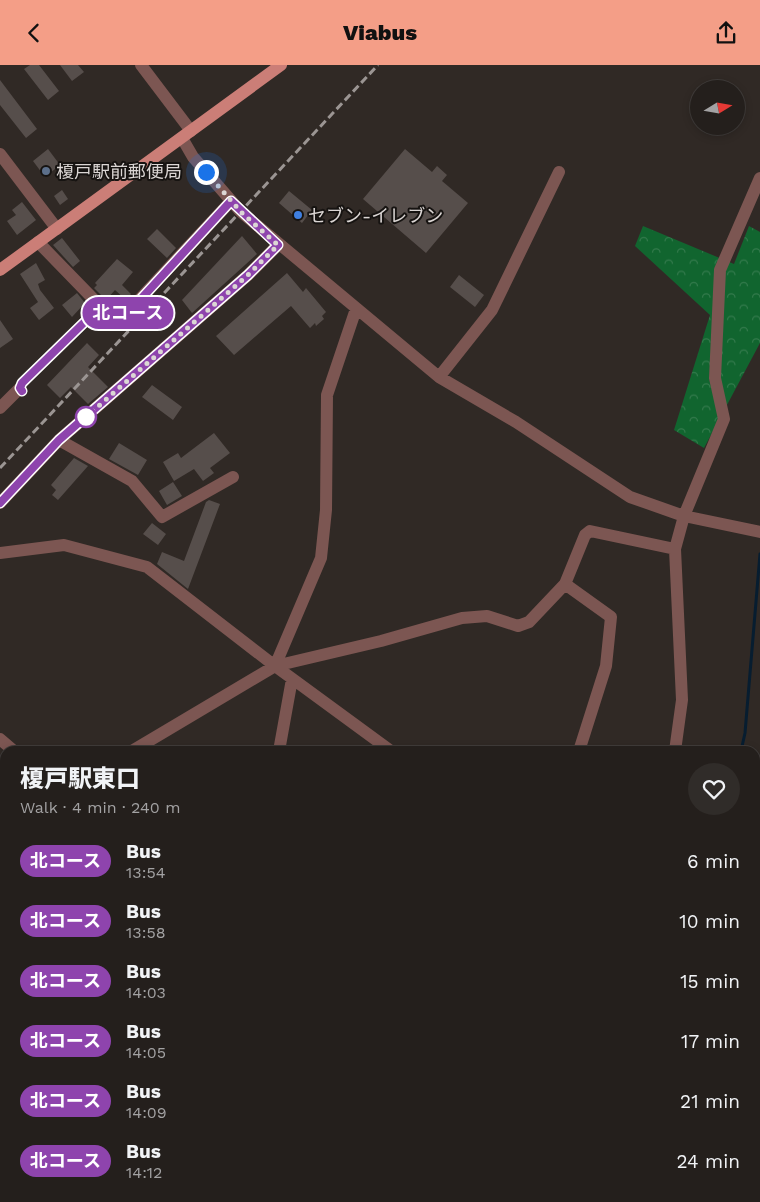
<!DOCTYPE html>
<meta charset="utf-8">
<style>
body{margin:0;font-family:"Work Sans","Noto Sans JP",sans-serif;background:#302c29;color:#f1f3f6;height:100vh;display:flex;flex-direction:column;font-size:19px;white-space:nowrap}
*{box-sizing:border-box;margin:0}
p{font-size:16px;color:#a3a2a3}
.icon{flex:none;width:28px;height:28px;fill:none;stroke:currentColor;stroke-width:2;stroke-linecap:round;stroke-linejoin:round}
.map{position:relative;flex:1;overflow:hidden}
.details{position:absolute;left:0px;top:681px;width:760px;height:456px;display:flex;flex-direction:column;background:#241f1c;border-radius:15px 15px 0 0;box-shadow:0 2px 8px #0003,0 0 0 1px #413d3b}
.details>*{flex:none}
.badge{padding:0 10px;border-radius:16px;font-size:18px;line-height:32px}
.needle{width:32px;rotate:79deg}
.buttons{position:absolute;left:690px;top:15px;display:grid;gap:10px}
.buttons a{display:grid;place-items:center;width:55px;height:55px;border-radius:50%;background:#241f1c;box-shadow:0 2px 8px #0003,0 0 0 1px #413d3b;font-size:25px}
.you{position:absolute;width:25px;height:25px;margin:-12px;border:4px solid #fff;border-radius:50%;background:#1a73e8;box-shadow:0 0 0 8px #1a73e833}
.map>.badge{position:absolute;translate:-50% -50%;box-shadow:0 0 0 2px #fff}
.round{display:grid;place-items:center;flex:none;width:52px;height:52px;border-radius:26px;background:#302c29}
.head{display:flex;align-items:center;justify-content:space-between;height:85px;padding:0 20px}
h1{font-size:24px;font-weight:800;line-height:38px}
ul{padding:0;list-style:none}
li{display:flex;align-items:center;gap:15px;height:60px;padding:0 20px}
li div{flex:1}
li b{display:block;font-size:19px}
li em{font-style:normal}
li .badge{min-width:55px;font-weight:700;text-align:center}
header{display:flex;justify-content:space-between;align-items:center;height:65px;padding:0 20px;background:#f49e87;color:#111;font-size:22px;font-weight:800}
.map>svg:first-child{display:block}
.forest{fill:url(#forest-crowns)}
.cemetery{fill:url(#cemetery-stones)}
.water{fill:url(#water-ripples)}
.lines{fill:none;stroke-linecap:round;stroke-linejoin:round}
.stream{stroke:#071d30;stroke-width:3}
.building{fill:#564e4b}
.minor{stroke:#7c5652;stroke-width:12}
.major{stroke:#cb7e77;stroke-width:12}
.rail{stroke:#9b9593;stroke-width:3;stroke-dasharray:8 4;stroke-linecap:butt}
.line-casing{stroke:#fff;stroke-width:11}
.line{stroke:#8e44ad;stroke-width:8}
.walk{stroke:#dbd6d4;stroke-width:5;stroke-dasharray:0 9}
.service-dot{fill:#5c6f8a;stroke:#161311;stroke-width:2}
.shop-dot{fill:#3f7fe0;stroke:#161311;stroke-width:2}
.stop-dot{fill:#fff;stroke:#8e44ad;stroke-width:2.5}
.labels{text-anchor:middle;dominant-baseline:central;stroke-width:4;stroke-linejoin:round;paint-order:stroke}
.poi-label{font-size:18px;fill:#dbd6d4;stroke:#161311;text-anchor:start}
</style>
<header><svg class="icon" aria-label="back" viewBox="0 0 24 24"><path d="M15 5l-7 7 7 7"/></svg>Viabus<svg class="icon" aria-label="share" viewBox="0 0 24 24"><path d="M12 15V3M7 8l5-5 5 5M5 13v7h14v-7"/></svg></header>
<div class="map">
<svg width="760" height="1137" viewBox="0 0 760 1137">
<defs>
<pattern id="forest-crowns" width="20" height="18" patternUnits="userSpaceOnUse" patternTransform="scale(1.25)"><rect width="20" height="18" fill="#11652f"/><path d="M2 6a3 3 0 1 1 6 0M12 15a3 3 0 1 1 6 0" fill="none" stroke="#337a4c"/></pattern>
<pattern id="cemetery-stones" width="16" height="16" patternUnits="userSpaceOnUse" patternTransform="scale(1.25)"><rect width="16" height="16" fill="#104421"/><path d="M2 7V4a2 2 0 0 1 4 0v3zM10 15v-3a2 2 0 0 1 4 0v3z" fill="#325e40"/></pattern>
<pattern id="water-ripples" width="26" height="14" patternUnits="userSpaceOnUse" patternTransform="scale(1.25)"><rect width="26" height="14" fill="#071d30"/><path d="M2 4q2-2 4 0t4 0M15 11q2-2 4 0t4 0" fill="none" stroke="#2b3d4d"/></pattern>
</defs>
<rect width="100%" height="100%" fill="#302925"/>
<path class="forest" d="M643 161 734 199 749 161 760 167V278L704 383 674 365 710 250 635 181Z
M760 928V1124L755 1132V931Z
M651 1133 754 1132V1133L750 1137H650Z"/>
<path class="cemetery" d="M154 1132H269V1133L267 1137H153Z"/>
<path class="water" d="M558 1133V1132L612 1133 609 1137H555Z"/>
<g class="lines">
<path class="stream" d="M741 686 745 668 760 489"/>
</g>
<path class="building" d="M30 0H39L59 26 48 35 24 4Z
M60 0H78L84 7 72 16Z
M0 15 37 64 26 73 0 40Z
M48 84 60 100 45 112 33 96Z
M405 84 432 107 437 101 447 110 442 116 468 138 426 188 363 134Z
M62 125 68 134 60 140 54 131Z
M289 126 312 145 302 158 279 138Z
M22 137 36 155 17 170 7 156 16 150 12 145Z
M157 164 176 183 167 193 147 174Z
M242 171 257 189 192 248 182 235Z
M62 173 80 196 73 202 53 180Z
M117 194 133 207 122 220 131 229 126 235 115 225 106 235 94 223 97 220 95 218Z
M36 198 45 215 38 219 40 225 54 243 39 255 30 243 38 237 20 209Z
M287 208 303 227 306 223 326 247 322 251 324 254 316 261 315 258 310 263 291 241 234 290 216 271Z
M459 210 484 230 475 242 450 222Z
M77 228 85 238 72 252 62 240Z
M0 255 13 274 0 283Z
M87 278 99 290 88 302 108 322 88 339 71 322 60 333 47 320Z
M152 320 182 342 173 355 142 332Z
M214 368 230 388 210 403 214 408 203 416 194 404 174 416 163 397 178 388 181 393Z
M119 378 147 395 138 410 109 394Z
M74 393 88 401 58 435 52 430 56 425 51 420Z
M173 417 182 431 167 440 159 426Z
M209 435 220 439 188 524 157 499 162 487 184 496 206 437Z
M152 458 166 469 158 480 143 469Z"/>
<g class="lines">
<path class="minor" d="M141 0 191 66
M182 73 193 92 241 147 439 312 516 357 630 432 684 451 760 467
M0 89 57 164
M38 177 106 247 112 251H124L231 136
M439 312 492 245 559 107
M0 343 20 323
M59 375 132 416 162 452 233 412
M0 438 59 375 248 210 278 180
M0 488 64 480 147 502 275 601 391 686
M565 519 611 552 606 601 579 686
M275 601 321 493 326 445 327 330 356 244
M0 674 14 686
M132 686 275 601 381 576 462 553 487 551 518 561 529 557 565 519 585 470 590 466 675 484
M279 686 292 614
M675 686 682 635 675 484 684 451 724 354 715 313 720 205 760 113
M0 796 5 792
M755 821 760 812
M2 953 5 970
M755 964 760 961
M0 1066 5 1069
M0 1126 5 1129
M331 1137 352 1132
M385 1137 389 1132
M445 1137 448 1132
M468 1137 471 1132
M545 1137 549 1132
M628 1137 632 1132"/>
<path class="major" d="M0 205 281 0"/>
<path class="rail" d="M0 403 378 0"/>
</g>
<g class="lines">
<defs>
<path id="line" d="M0 438 59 375 248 210 278 180 231 136 128 248 112 251 100 242 22 318 20 323 22 326"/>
</defs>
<use href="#line" class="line-casing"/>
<use href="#line" class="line"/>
<path class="walk" d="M86 352 248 210 278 180 241 147 206 107"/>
</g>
<circle class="service-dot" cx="46" cy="106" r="5"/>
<circle class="shop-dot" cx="298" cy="150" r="5"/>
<circle class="stop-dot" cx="86" cy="352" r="10"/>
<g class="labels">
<g class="poi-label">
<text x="56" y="106">榎戸駅前郵便局</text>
<text x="308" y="150">セブン-イレブン</text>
</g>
</g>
</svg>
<div class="buttons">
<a><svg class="needle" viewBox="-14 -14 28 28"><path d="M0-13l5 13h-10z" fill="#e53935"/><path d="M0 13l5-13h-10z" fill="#a3a2a3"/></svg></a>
</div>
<div class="you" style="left:206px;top:107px"></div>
<b class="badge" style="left:128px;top:248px;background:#8e44ad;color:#fff">北コース</b>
<section class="details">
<div class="head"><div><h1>榎戸駅東口</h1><p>Walk · 4 min · 240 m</p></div><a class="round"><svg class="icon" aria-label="heart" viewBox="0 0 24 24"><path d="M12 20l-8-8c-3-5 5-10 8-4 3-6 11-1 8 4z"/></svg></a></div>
<ul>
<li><span class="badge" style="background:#8e44ad;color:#fff">北コース</span><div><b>Bus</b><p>13:54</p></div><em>6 min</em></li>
<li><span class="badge" style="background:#8e44ad;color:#fff">北コース</span><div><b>Bus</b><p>13:58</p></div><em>10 min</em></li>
<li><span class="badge" style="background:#8e44ad;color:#fff">北コース</span><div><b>Bus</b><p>14:03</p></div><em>15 min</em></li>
<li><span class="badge" style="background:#8e44ad;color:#fff">北コース</span><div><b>Bus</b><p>14:05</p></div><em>17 min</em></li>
<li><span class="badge" style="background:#8e44ad;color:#fff">北コース</span><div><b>Bus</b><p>14:09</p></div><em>21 min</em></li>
<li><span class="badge" style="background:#8e44ad;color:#fff">北コース</span><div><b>Bus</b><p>14:12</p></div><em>24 min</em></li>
</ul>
</section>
</div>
